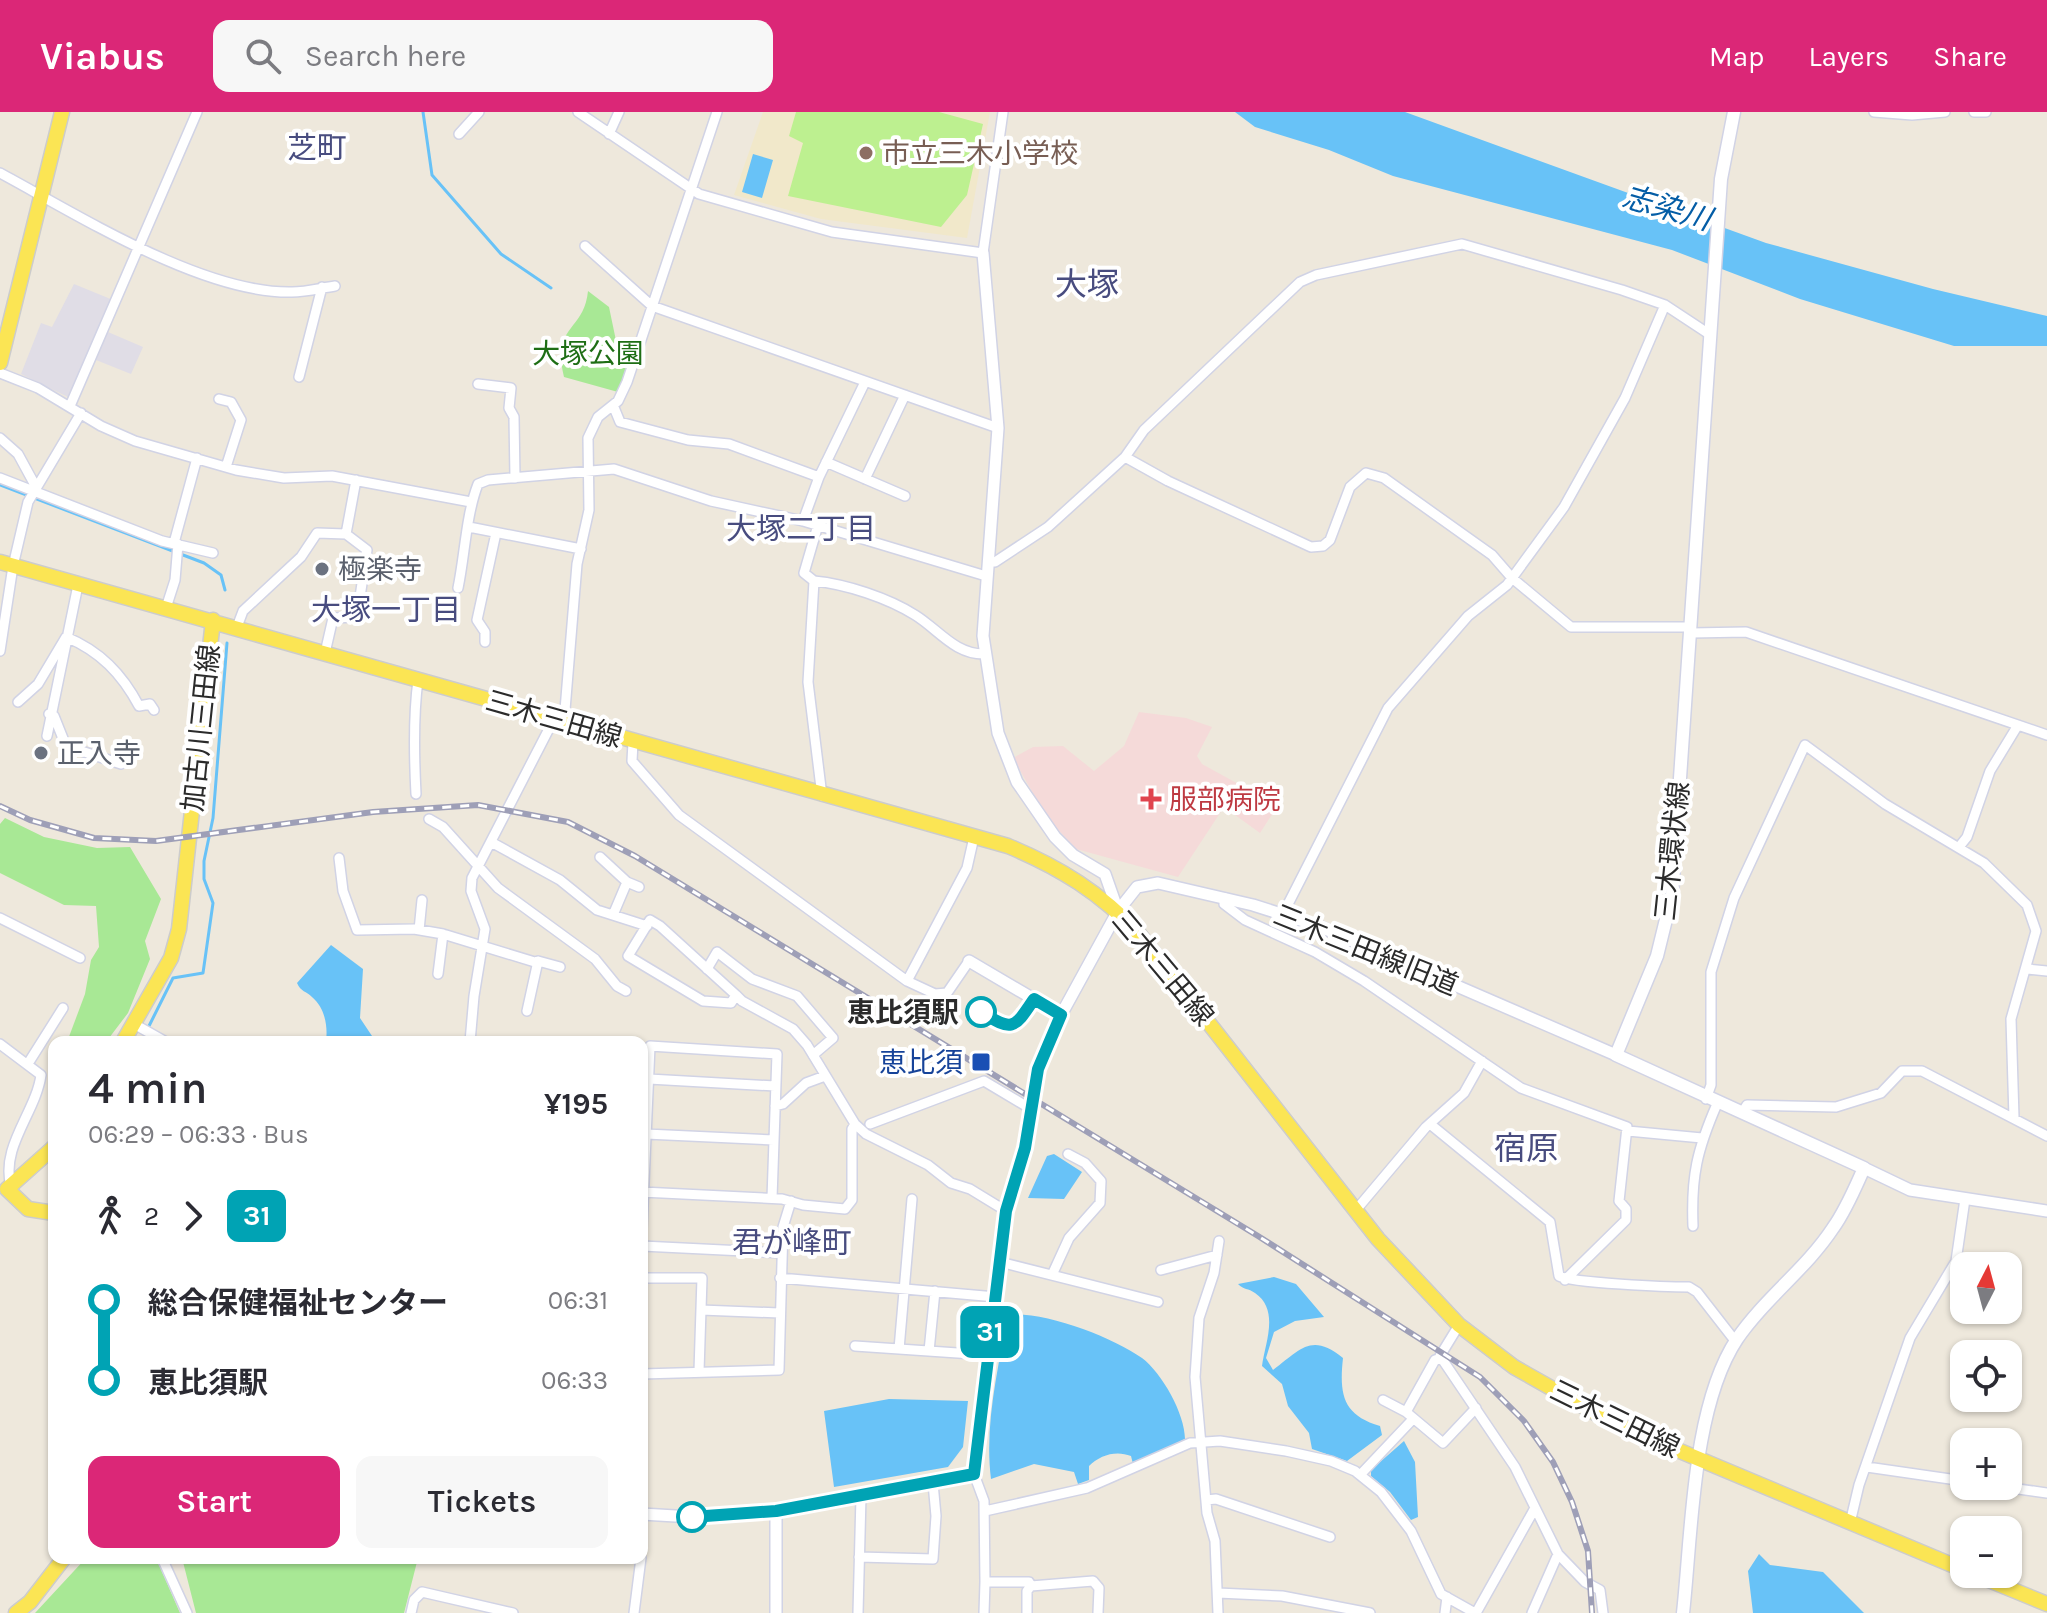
<!DOCTYPE html>
<meta charset="utf-8">
<style>
body{margin:0;font-family:Karla,"Noto Sans JP",sans-serif;background:#f7f7f7;color:#2b2b33;height:100vh;display:flex;flex-direction:column;font-size:30px;white-space:nowrap}
*{box-sizing:border-box;margin:0}
p{font-size:26px;color:#7c7c81}
.icon{flex:none;width:44px;height:44px;fill:none;stroke:currentColor;stroke-width:2;stroke-linecap:round;stroke-linejoin:round}
.map{position:relative;flex:1;overflow:hidden}
.side{position:absolute;left:48px;top:924px;width:600px;height:528px;display:flex;flex-direction:column;background:#fff;border-radius:16px;box-shadow:0 2px 6px #0004}
.side>*{flex:none}
.badge{padding:0 16px;border-radius:12px;font-size:28px;line-height:52px}
.needle{width:52px;rotate:6deg}
.tools{position:absolute;left:1950px;top:1140px;display:grid;gap:16px}
.tools a{display:grid;place-items:center;width:72px;height:72px;border-radius:16px;background:#fff;box-shadow:0 2px 6px #0004;font-size:40px}
.map>.badge{position:absolute;translate:-50% -50%;box-shadow:0 0 0 4px #fff}
.legs{display:flex;align-items:center;gap:12px;height:88px;padding:0 40px;font-size:26px}
.legs p{margin-inline-start:auto}
.head{display:flex;align-items:center;justify-content:space-between;height:136px;padding:0 40px}
h1{font-size:44px;font-weight:600;line-height:60px}
.action{display:flex;gap:16px;margin-top:auto;padding:16px 40px}
.action a{flex:1;height:92px;border-radius:16px;background:#db2777;color:#fff;font-size:32px;font-weight:600;line-height:92px;text-align:center}
.action a+a{background:#f7f7f7;color:#2b2b33}
ul{padding:0 40px;list-style:none}
li{display:flex;align-items:center;gap:28px;height:80px;font-size:30px}
li i{display:grid;place-items:center;width:12px;height:100%;margin:0 10px;background:currentColor}
li i::after{content:'';width:20px;height:20px;margin:-10px;border:6px solid;border-radius:50%;background:#fff}
li p{margin-inline-start:auto}
li:first-child i{background:linear-gradient(#0000 50%,currentColor 0)}
li:last-child i{background:linear-gradient(currentColor 50%,#0000 0)}
header{display:flex;align-items:center;gap:48px;box-sizing:border-box;height:112px;padding:0 40px;background:#db2777;color:#fff}
header strong{font-size:38px}
nav{display:flex;gap:44px;margin-inline-start:auto;font-size:28px}
.search{width:560px;height:72px;background:#f7f7f7;display:flex;align-items:center;gap:20px;box-sizing:border-box;padding:0 28px;border-radius:16px;color:#7c7c81;font-size:30px}
.map>svg:first-child{display:block}
.industrial{fill:#e0dde6}
.education{fill:#f1e8ca}
.medical{fill:#f5dad9}
.green{fill:#a8e895}
.pitch{fill:#bdf090}
.water{fill:#68c2f7}
.lines{fill:none;stroke-linecap:round;stroke-linejoin:round}
.stream{stroke:#68c2f7;stroke-width:3}
.minor-casing{stroke:#d1d3e5;stroke-width:12}
.tertiary-casing{stroke:#d1d3e5;stroke-width:14}
.secondary-casing{stroke:#d1d3e5;stroke-width:15}
.primary-casing{stroke:#ccc;stroke-width:17}
.minor{stroke:#fff;stroke-width:9}
.tertiary{stroke:#fff;stroke-width:11}
.secondary{stroke:#fff;stroke-width:12}
.primary{stroke:#fbe554;stroke-width:14}
.rail-casing{stroke:#9e9fb7;stroke-width:6}
.rail{stroke:#fff;stroke-width:3;stroke-dasharray:9;stroke-linecap:butt}
.line-1-casing{stroke:#fff;stroke-width:18}
.line-1{stroke:#00a3b4;stroke-width:12}
.education-dot{fill:#8d6e63;stroke:#fff;stroke-width:3}
.worship-dot{fill:#6b7280;stroke:#fff;stroke-width:3}
.health-dot{fill:#e0444e;stroke:#fff;stroke-width:3}
.stop-1-dot{fill:#fff;stroke:#00a3b4;stroke-width:4}
.transit-dot{fill:#1a4fb4;stroke:#fff;stroke-width:3}
.labels{text-anchor:middle;dominant-baseline:central;stroke-width:8;stroke-linejoin:round;paint-order:stroke}
.education-label{font-size:28px;fill:#785e54;stroke:#fff;text-anchor:start}
.park-label{font-size:28px;fill:#1e6e15;stroke:#fff}
.worship-label{font-size:28px;fill:#5b616d;stroke:#fff;text-anchor:start}
.street-label{font-size:28px;fill:#2b2b2b;stroke:#fff}
.health-label{font-size:28px;fill:#be3a42;stroke:#fff;text-anchor:start}
.stop-label{font-size:28px;font-weight:bold;fill:#2b2b2b;stroke:#fff;text-anchor:end}
.transit-label{font-size:28px;fill:#164399;stroke:#fff;text-anchor:end}
.neighbourhood-label{font-size:30px;fill:#484c7f;stroke:#fff}
.water-label{font-size:30px;font-style:italic;fill:#045da6;stroke:#fff}
.quarter-label{font-size:32px;fill:#484c7f;stroke:#fff}
</style>
<header>
<strong>Viabus</strong>
<div class="search"><svg class="icon" aria-label="search" viewBox="0 0 24 24"><circle cx="10" cy="10" r="6"/><path d="M15 15l6 6"/></svg>Search here</div>
<nav><a>Map</a><a>Layers</a><a>Share</a></nav>
</header>
<div class="map">
<svg width="2047" height="1501" viewBox="0 0 2047 1501">
<rect width="100%" height="100%" fill="#eee8dc"/>
<path class="industrial" d="M74 172 113 188 70 286 21 262 41 211 52 215Z
M108 220 143 235 131 262 96 248Z"/>
<path class="education" d="M763 0H990L967 126 821 107 734 83Z"/>
<path class="medical" d="M1139 600 1186 606 1212 615 1197 644 1202 652 1282 696 1271 704 1260 721 1224 695 1178 765 1076 737 1047 706 1013 646 1033 635 1063 634 1094 659 1124 634Z"/>
<path class="green" d="M588 179 609 195 619 243 628 251 618 280 564 265C551 213 584 220 588 179Z
M5 706 44 725 97 736 130 735 161 787 145 829 150 847 128 901 106 930H67L85 882 91 848 99 835 96 794 64 793 0 761V712Z
M86 1446H156L180 1501H35Z
M182 1446H418L404 1501H196Z"/>
<path class="pitch" d="M796 0H939L983 12 967 83 941 115 788 84 803 31 789 24Z"/>
<path class="water" d="M1235 0H1405L1766 131 1933 177 2047 204V234H1954L1800 187 1672 138 1393 64 1329 38 1255 15Z
M753 42 773 48 762 86 742 80Z
M331 833 363 857 360 906 376 930H326C328 914 325 896 312 885 306 879 301 880 297 871Z
M1054 1042 1082 1060 1064 1087 1028 1086 1047 1044Z
M1274 1165 1296 1172 1324 1205 1295 1209 1274 1220 1266 1246 1273 1258C1300 1238 1311 1220 1343 1246 1339 1283 1343 1303 1380 1314L1382 1323 1347 1349 1312 1337 1309 1321 1288 1294 1282 1272 1262 1254C1265 1231 1280 1198 1255 1181 1248 1176 1244 1178 1238 1172Z
M1007 1203C1042 1198 1113 1225 1142 1246 1162 1261 1185 1302 1185 1327L1133 1352 1131 1344C1116 1338 1100 1343 1089 1354V1368L1078 1372 1074 1360 1034 1352 991 1367C984 1311 999 1256 1007 1203Z
M889 1287 968 1289 963 1335 948 1355 834 1375 824 1299Z
M1404 1329 1415 1350 1418 1405 1411 1408 1390 1380 1371 1364V1358Z
M1759 1442 1770 1453 1823 1460 1864 1501H1753L1748 1459Z"/>
<g class="lines">
<path class="stream" d="M423 0 432 63 501 142 551 176
M0 373 204 451 221 463 225 478
M148 916 173 866 203 861 213 791 204 767V749L213 706 227 531"/>
<defs>
<path id="minor" d="M578 0 699 82 832 120 983 141 1003 0
M1874 0 1912 3 1945 0
M1974 0H1986
M459 22 479 0
M609 22 619 0
M0 61C78 103 203 182 292 180 306 180 321 176 335 174
M585 134 652 194 998 316
M0 261 38 276 101 314 135 329 236 358 284 366 332 364 471 390
M299 265 322 175
M478 272 511 276 509 296 514 305 515 366
M219 287 231 290 241 308 226 355
M613 293 620 310 688 328 729 332 819 365
M70 294 197 0
M0 326 18 342 36 375
M1125 345 1168 369 1311 435 1323 434 1330 428 1350 375 1366 361 1384 366 1492 443 1512 466 1571 515H1691
M826 350 905 384
M0 366 162 429 213 441
M865 367 905 283
M803 409 819 365 865 270
M818 413 804 461 814 469 808 570 822 684
M469 415 581 437
M174 431 197 346
M988 450H995L1048 415 1125 345 1144 318 1300 170 1316 163 1462 132 1622 178 1665 193 1709 222
M814 469C846 472 888 486 915 503 938 517 955 543 985 542
M458 476C465 442 466 403 478 372L488 368 614 357 711 389 803 409 986 464
M166 496 175 468 178 432
M237 515 243 499 301 445 317 421 346 422 356 368
M1691 521 1746 520 2047 623
M485 530V520L477 508 496 421
M0 539 13 454 28 390 81 301
M325 541 333 506 357 505 367 438 346 422
M18 590 38 572 66 525C100 539 122 562 139 594L150 592 154 598
M49 602 54 604 66 634 121 652
M564 610 577 452 589 398 588 326 598 305 618 289 627 270 717 0
M47 624 78 473
M633 630 632 649 679 703 907 869 935 882 947 881 969 849
M416 682C414 644 413 605 418 568
M429 707 443 715 498 776 595 847 617 874 626 879
M491 730 560 768 597 798 647 814
M1959 735 1967 725 1990 659 2018 613
M600 745 627 770 639 775
M339 746 343 779 357 818 414 817 443 822 538 851
M1225 786 1224 792 1245 808 1315 840 1364 869 1521 976 1627 1015 1619 1089 1626 1097V1108L1565 1168
M1283 802 1388 596 1468 504 1507 473 1564 395 1625 286 1665 193
M613 803 627 770
M0 806 80 846
M419 818 422 788
M707 857 717 840 752 867 797 884 833 926 813 943
M2028 857 2047 859
M438 862 443 822
M907 869 967 756 974 725
M736 883 731 891 703 889 628 844 650 808 660 814 736 883 742 889 793 917 807 933 855 1012 866 1022 928 1053 951 1071 970 1077 1006 1099
M527 899 538 849 560 855
M134 912 166 930
M470 930 474 884 485 817 471 779 472 766 554 607
M0 932 41 963C36 1000 0 1035 11 1074
M29 950 63 896
M649 967 775 974
M1706 987 1711 973V860L1734 786 1805 633 1885 692 1984 751 2027 793 2036 819 2011 907 2014 1006
M775 994 783 992 806 971 825 964
M1742 1001 1747 993 1836 995 1881 981 1902 959H1922L2047 1024
M870 1012 984 969 1031 997
M1430 1012 1550 1110 1559 1164C1571 1171 1669 1175 1689 1175L1697 1180 1736 1230
M1628 1019 1702 1026
M646 1022 774 1028
M642 1080 782 1087 803 1093 845 1097 852 1088V1017L855 1012
M1356 1098 1426 1015 1464 981 1482 949
M1693 1114C1691 1064 1697 1038 1717 992
M642 1117 650 934 777 942 772 1086
M642 1134 782 1141
M1000 1150 1158 1190
M1161 1158 1217 1143
M1052 1163 1069 1126 1100 1091 1101 1069 1085 1051 1068 1042
M642 1166H702L699 1259
M780 1166 996 1185
M701 1198 779 1201
M1459 1213 1440 1244 1515 1355 1558 1442 1532 1501
M855 1234 987 1243
M899 1237 912 1087
M929 1239 935 1179
M642 1262 779 1258 783 1115 791 1089
M1383 1288 1406 1300 1443 1331 1476 1296
M1406 1300 1435 1248 1441 1246
M1867 1355 1964 1369
M974 1362 984 1389 985 1470H1029L1031 1474
M1360 1363 1413 1307
M1997 1374 2047 1381
M1206 1388 1216 1387 1330 1425
M985 1399 1087 1376 1190 1331 1220 1329 1286 1339 1331 1349 1355 1359 1381 1380 1411 1419 1441 1482 1475 1501
M1850 1411 1859 1373 1910 1226 1956 1149 1965 1087
M1558 1442 1585 1470 1600 1478 1603 1501
M859 1445 933 1447 936 1404 933 1371
M162 1446 187 1501
M1218 1481 1282 1484 1370 1501
M411 1501 414 1488 422 1480 513 1501
M634 1501 641 1446
M858 1501 861 1384
M984 1501 985 1470
M1027 1501V1479L1031 1474 1093 1469 1099 1476 1098 1501
M1218 1501 1215 1429 1207 1401 1195 1265 1199 1206 1214 1161 1219 1129
M1445 1501 1447 1485
M1476 1501 1535 1396"/>
<path id="tertiary" d="M983 141 998 316 983 524 998 621 1017 670 1055 725 1073 743 1105 762 1118 799
M969 849 1061 903
M1864 1056 1910 1078 2047 1099
M776 1399V1501
M642 1402 692 1405 776 1399 974 1362 1006 1099 1025 1036 1038 957 1061 903 1118 799 1137 775 1158 771 1253 793 1316 813 1616 943"/>
<path id="secondary" d="M1683 1501C1692 1420 1692 1295 1737 1227 1765 1186 1806 1157 1833 1116 1846 1098 1855 1076 1864 1056L1616 943 1657 844 1672 783 1721 67 1734 0"/>
<path id="primary" d="M0 251 62 0
M0 450 1008 734C1059 755 1101 781 1139 822L1378 1127 1459 1213 1514 1255 1613 1311 1964 1458
M123 930 171 846 179 817 213 508
M54 1035 7 1077 28 1097 54 1101
M1974 1462 2047 1492
M16 1501 30 1490 64 1446"/>
</defs>
<use href="#minor" class="minor-casing"/>
<use href="#tertiary" class="tertiary-casing"/>
<use href="#secondary" class="secondary-casing"/>
<use href="#primary" class="primary-casing"/>
<use href="#minor" class="minor"/>
<use href="#tertiary" class="tertiary"/>
<use href="#secondary" class="secondary"/>
<use href="#primary" class="primary"/>
<defs>
<path id="rail" d="M0 694 30 708 94 726 156 729 373 700 478 693 568 710 635 744 1258 1124 1480 1265 1524 1309 1553 1350 1572 1390 1588 1439 1592 1501"/>
</defs>
<use href="#rail" class="rail-casing"/>
<use href="#rail" class="rail"/>
</g>
<g class="lines">
<defs>
<path id="line-1" d="M692 1405 776 1399 974 1362 1006 1099 1025 1036 1038 957 1061 903 1034 887C1014 917 1013 920 981 900"/>
</defs>
<use href="#line-1" class="line-1-casing"/>
<use href="#line-1" class="line-1"/>
</g>
<circle class="education-dot" cx="866" cy="41" r="8"/>
<g class="worship-dot">
<circle cx="322" cy="457" r="8"/>
<circle cx="41" cy="641" r="8"/>
</g>
<path class="health-dot" d="M1147 675h8v8h8v8h-8v8h-8v-8h-8v-8h8z"/>
<g class="stop-1-dot">
<circle cx="981" cy="900" r="14"/>
<circle cx="692" cy="1405" r="14"/>
</g>
<rect class="transit-dot" x="971" y="940" width="20" height="20" rx="4"/>
<g class="labels">
<g class="education-label">
<text x="882" y="41">市立三木小学校</text>
</g>
<g class="park-label">
<text x="588" y="241">大塚公園</text>
</g>
<g class="worship-label">
<text x="338" y="457">極楽寺</text>
<text x="57" y="641">正入寺</text>
</g>
<g class="street-label">
<text transform="translate(554 607) rotate(16)">三木三田線</text>
<text transform="translate(201 616) rotate(-84)">加古川三田線</text>
<text transform="translate(1672 739) rotate(-84)">三木環状線</text>
<text transform="translate(1366 838) rotate(22)">三木三田線旧道</text>
<text transform="translate(1163 856) rotate(50)">三木三田線</text>
<text transform="translate(1615 1307) rotate(26)">三木三田線</text>
</g>
<g class="health-label">
<text x="1169" y="687">服部病院</text>
</g>
<g class="stop-label">
<text x="959" y="900">恵比須駅</text>
</g>
<g class="transit-label">
<text x="963" y="950">恵比須</text>
</g>
<g class="neighbourhood-label">
<text x="317" y="36">芝町</text>
<text x="801" y="417">大塚二丁目</text>
<text x="386" y="498">大塚一丁目</text>
<text x="792" y="1131">君が峰町</text>
</g>
<g class="water-label">
<text transform="translate(1667 96) rotate(16)">志染川</text>
</g>
<g class="quarter-label">
<text x="1087" y="172">大塚</text>
<text x="1526" y="1036">宿原</text>
</g>
</g>
</svg>
<div class="tools">
<a><svg class="needle" viewBox="-14 -14 28 28"><path d="M0-13l5 13h-10z" fill="#e53935"/><path d="M0 13l5-13h-10z" fill="#7c7c81"/></svg></a>
<a><svg class="icon" aria-label="locate" viewBox="0 0 24 24"><circle cx="12" cy="12" r="6"/><path d="M12 2v4M12 18v4M2 12h4M18 12h4"/></svg></a>
<a>+</a>
<a>−</a>
</div>
<b class="badge" style="left:990px;top:1220px;background:#00a3b4;color:#fff">31</b>
<section class="side">
<div class="head"><div><h1>4 min</h1><p>06:29 – 06:33 · Bus</p></div><b>¥195</b></div>
<div class="legs"><svg class="icon" aria-label="walk" viewBox="0 0 24 24"><circle cx="13" cy="4" r="2"/><path d="M13 8l-2 6 4 7M11 14l-3 7M7 12l3-4h3l4 4"/></svg>2<svg class="icon" aria-label="forward" viewBox="0 0 24 24"><path d="M9 5l7 7-7 7"/></svg><b class="badge" style="background:#00a3b4;color:#fff">31</b></div>
<ul>
<li><i style="color:#00a3b4"></i><b>総合保健福祉センター</b><p>06:31</p></li>
<li><i style="color:#00a3b4"></i><b>恵比須駅</b><p>06:33</p></li>
</ul>
<div class="action"><a>Start</a><a>Tickets</a></div>
</section>
</div>
